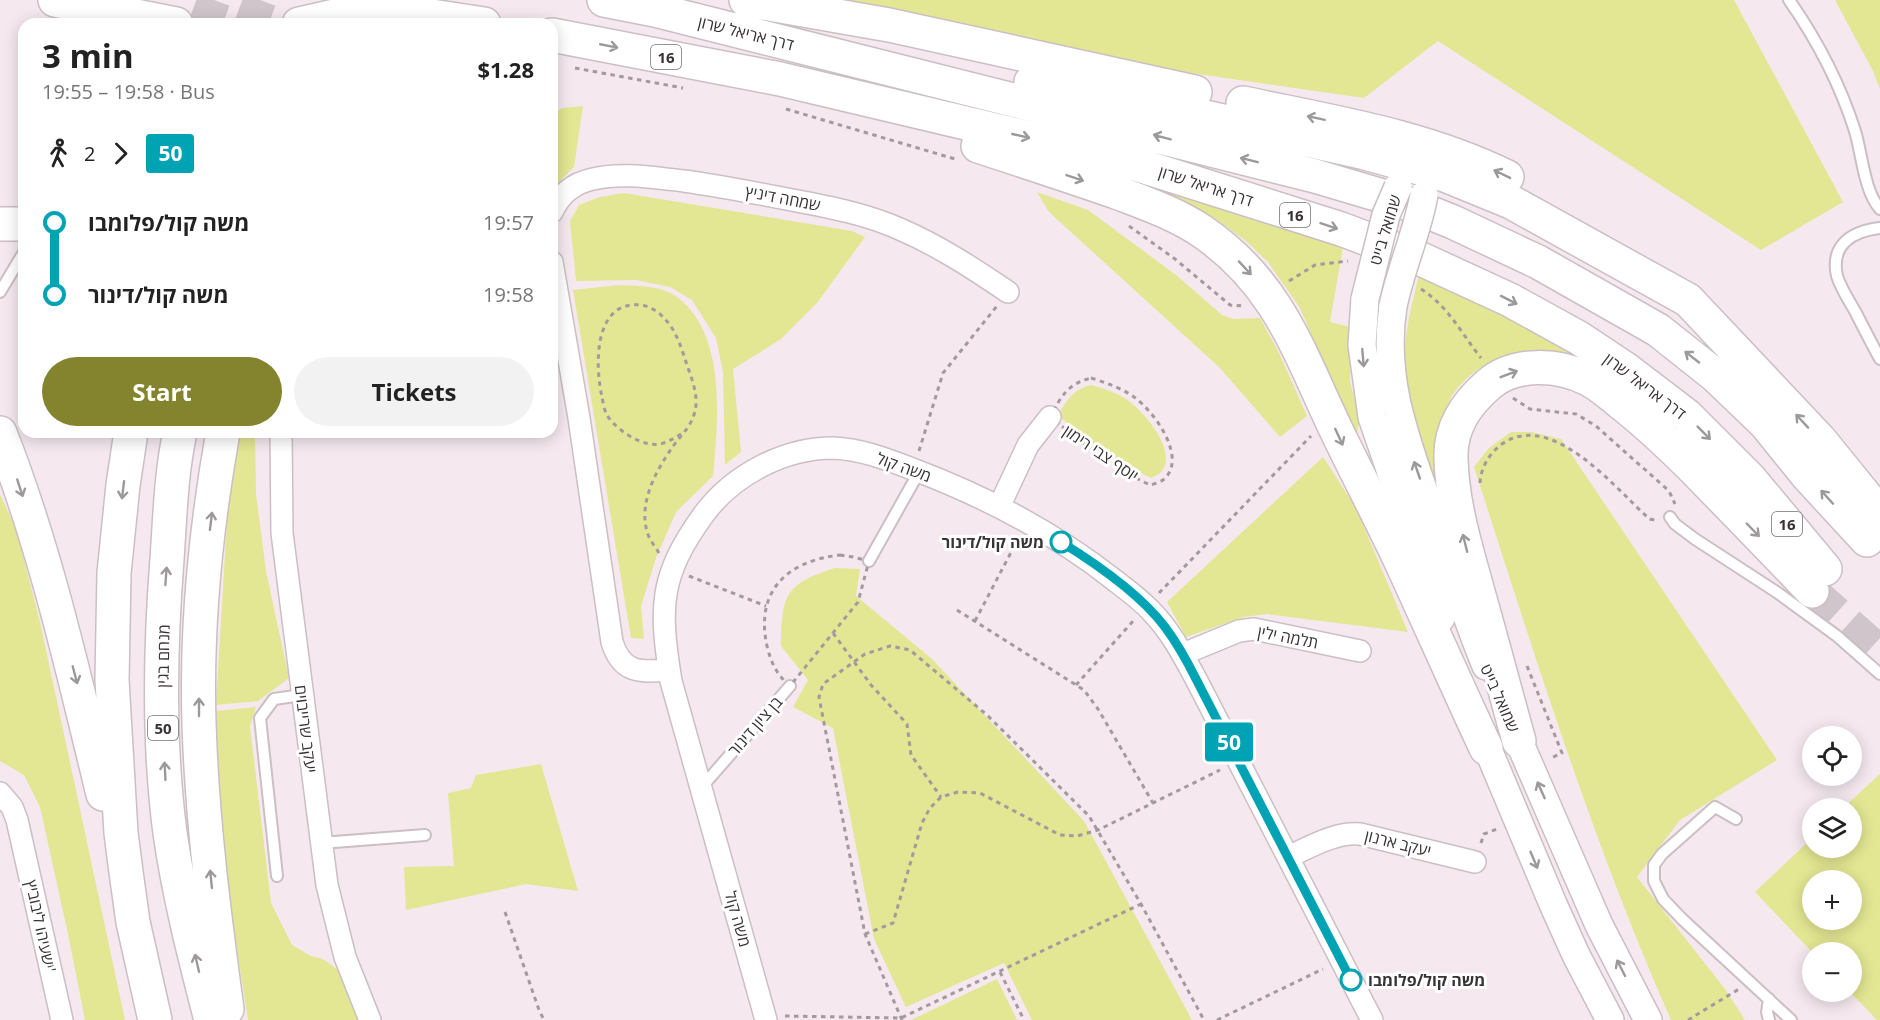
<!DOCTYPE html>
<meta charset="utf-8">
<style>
body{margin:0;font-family:"Open Sans","Noto Sans Hebrew",sans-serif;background:#f2f2f2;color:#222;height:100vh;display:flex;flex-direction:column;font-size:22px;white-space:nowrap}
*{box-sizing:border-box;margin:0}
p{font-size:20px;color:#767676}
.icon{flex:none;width:33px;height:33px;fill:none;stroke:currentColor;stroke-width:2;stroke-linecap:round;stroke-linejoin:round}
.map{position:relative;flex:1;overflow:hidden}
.details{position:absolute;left:18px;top:18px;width:540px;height:420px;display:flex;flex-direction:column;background:#fff;border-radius:18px;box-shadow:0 3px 15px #0003}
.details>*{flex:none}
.badge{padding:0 12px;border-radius:4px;font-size:21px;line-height:39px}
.buttons{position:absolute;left:1802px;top:726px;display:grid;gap:12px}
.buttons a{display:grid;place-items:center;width:60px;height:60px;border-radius:50%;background:#fff;box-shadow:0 3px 15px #0003;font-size:30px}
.map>.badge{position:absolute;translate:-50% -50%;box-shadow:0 0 0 3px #fff}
.legs{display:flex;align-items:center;gap:9px;height:66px;padding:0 24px;font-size:20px}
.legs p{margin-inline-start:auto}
.headline{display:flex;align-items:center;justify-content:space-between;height:102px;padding:0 24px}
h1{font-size:33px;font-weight:700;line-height:45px}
.action{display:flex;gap:12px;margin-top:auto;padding:12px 24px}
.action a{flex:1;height:69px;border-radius:36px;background:#83842d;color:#fff;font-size:24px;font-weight:700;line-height:69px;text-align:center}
.action a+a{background:#f2f2f2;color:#222}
ul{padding:0 24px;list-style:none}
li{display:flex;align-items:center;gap:21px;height:72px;font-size:22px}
li i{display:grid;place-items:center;width:9px;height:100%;margin:0 8px;background:currentColor}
li i::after{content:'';width:15px;height:15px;margin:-8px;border:4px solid;border-radius:50%;background:#fff}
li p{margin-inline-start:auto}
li:first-child i{background:linear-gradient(#0000 50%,currentColor 0)}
li:last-child i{background:linear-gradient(currentColor 50%,#0000 0)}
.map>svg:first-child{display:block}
.green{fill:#e3e692;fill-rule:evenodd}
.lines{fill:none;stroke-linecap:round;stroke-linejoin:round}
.trunk-tunnel{stroke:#cfc5ca;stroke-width:33;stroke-dasharray:33 16;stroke-linecap:butt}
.motorway-tunnel{stroke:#cfc5ca;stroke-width:33;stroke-dasharray:33 16;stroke-linecap:butt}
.service-casing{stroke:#cbbfc4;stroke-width:14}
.minor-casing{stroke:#cbbfc4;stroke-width:24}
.tertiary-casing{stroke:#cbbfc4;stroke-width:30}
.trunk-casing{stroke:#cbbfc4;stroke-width:36}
.motorway-casing{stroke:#cbbfc4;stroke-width:36}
.path{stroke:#a29a9e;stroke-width:3;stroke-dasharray:4.5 4.5;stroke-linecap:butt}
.service{stroke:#fff;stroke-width:10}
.minor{stroke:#fff;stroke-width:21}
.tertiary{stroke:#fff;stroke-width:27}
.trunk{stroke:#fff;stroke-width:33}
.motorway{stroke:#fff;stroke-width:33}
.tertiary-bridge-casing{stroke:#cbbfc4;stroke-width:30;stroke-linecap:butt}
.tertiary-bridge{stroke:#fff;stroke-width:27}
.oneway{stroke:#9c999a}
.line-1-casing{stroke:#fff;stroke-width:14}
.line-1{stroke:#00a3b4;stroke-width:9}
.stop-1-dot{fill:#fff;stroke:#00a3b4;stroke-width:3}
.labels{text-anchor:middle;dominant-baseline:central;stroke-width:6;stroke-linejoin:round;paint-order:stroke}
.shield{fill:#fff;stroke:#747072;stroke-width:1.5}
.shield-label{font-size:15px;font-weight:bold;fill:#383335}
.street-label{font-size:16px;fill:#383335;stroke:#fff}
.stop-label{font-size:16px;font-weight:bold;fill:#383335;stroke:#fff;text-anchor:end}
</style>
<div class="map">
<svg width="1880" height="1020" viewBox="0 0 1880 1020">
<rect width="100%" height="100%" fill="#f5e9ef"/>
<path class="green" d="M814 0H1734L1843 202 1761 250 1438 41 1364 98 1129 64Z
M1835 0H1880V89L1873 71Z
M583 106 574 167 558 183 552 157V114L563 108Z
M1123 171 1344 241 1330 322 1351 327 1350 382 1360 419 1356 438 1300 308 1268 262 1246 241 1216 219 1179 199 1118 182Z
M1037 192 1088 210 1176 275 1222 315 1233 319 1260 318 1279 353 1307 416 1280 437 1219 367 1049 212Z
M624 193 852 231 865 237 817 303 781 339 733 369 741 452 725 465 723 372 716 338 692 300 670 287 636 280 576 281 570 221 579 205 600 197Z
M1419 275 1528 326 1577 356C1565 354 1553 351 1541 350 1507 348 1463 371 1449 402 1436 430 1443 478 1443 508 1429 464 1410 417 1405 370 1402 339 1412 305 1419 275Z
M619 285C637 286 661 285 677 297 727 334 718 422 713 476L676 512 656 558 641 606 644 639 631 638 573 290Z
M1091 385C1105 389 1119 393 1130 402 1149 416 1187 465 1151 478 1117 463 1087 438 1058 416 1066 400 1074 389 1091 385Z
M238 432H255L256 494 266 571 289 678 258 701 216 705 227 521Z
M1511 432H1531L1561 439 1777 760 1680 820 1637 877 1725 989 1745 1020H1671C1592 841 1534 653 1474 467L1489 448Z
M1323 457 1356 508 1408 632 1267 614 1244 617 1186 637 1167 602Z
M0 494 16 529 40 622 125 1020H85L68 934 40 807 24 775 0 761Z
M835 568 860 569 856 596 932 659 1084 821 1192 1020H1032L1004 963 906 1007 874 939 833 728 793 707 808 680 781 646C782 596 784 584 835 568Z
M256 707 250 726 271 903 292 945 311 956 323 959 337 969 358 1020H248L227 884 213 727 216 711Z
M541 764 578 891 526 884 406 910 404 867 454 866 448 793 471 788 476 775Z
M1880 774V1020H1877L1850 992 1851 952H1812L1755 892 1812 838V848H1851V808H1843ZM1812 880H1851V920H1812Z
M997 979 1017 1020H911Z"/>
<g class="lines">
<path class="trunk-tunnel" d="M1812 591 1880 652"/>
<path class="motorway-tunnel" d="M205 24 214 0
M251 24 260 0"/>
<defs>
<path id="service" d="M1789 0C1817 40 1840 84 1855 131 1862 154 1864 191 1880 209
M1880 228C1853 231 1830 244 1837 276 1841 289 1850 302 1856 313 1864 329 1872 344 1880 359
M0 292 24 252
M1670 517 1675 524 1695 539 1778 593 1837 636 1880 674
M869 561 919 472
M701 788 790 686
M1736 819 1715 807 1662 854 1654 865V881L1663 899 1682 919 1791 1020
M321 843 425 835
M277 876 260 718 274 699 302 695
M1769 999 1767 1012 1769 1020"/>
<path id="minor" d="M552 212C560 194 574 183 593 179 623 172 654 178 684 181 720 186 756 193 792 200 829 207 867 214 902 230 939 246 974 269 1008 292
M552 262 579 418 612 642C622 674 640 672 669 670
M281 432 282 533 327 885 345 957 370 1020
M999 507 1028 445 1050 417
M1183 654 1239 631 1254 629 1360 651
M0 793 12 807 17 820 62 1020
M1288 857C1310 847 1335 832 1360 834L1475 862
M766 1020 671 681C659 607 659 576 704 514 733 475 784 448 833 448 862 449 889 460 915 470 986 497 1053 532 1113 579 1126 589 1140 599 1151 611 1170 630 1183 655 1196 679L1372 1020"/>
<path id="tertiary" d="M1365 299 1362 345 1372 417 1441 618
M1393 306C1381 382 1408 444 1432 515 1449 566 1466 617 1486 666
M1511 723 1599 925 1648 1020
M1479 728 1553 904 1576 955 1610 1020"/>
<path id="trunk" d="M55 0 176 24
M604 0 655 10 1315 176 1406 203 1453 222 1538 262 1658 330 1716 376 1765 423 1807 475 1867 540
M746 0 889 25 1195 92
M299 24 348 13 385 9 484 24
M552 35 780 79 1126 161 1341 229 1421 259 1510 300 1579 338 1627 370 1686 415 1750 479 1825 569
M1031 82 1192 114 1365 153 1445 175 1511 202 1688 300 1820 440 1880 514
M1243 103C1332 122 1424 136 1507 177
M978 146C1024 161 1070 176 1116 192 1145 203 1177 214 1203 232 1283 287 1302 362 1343 444 1363 485 1384 525 1403 566 1431 627 1458 688 1486 748
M1519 741C1505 691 1492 641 1478 592 1466 548 1452 504 1451 458 1450 427 1466 404 1489 384 1515 362 1558 364 1588 379 1600 385 1611 395 1621 403 1648 424 1671 446 1695 470 1734 510 1773 550 1812 591"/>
<path id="motorway" d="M391 24 409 0
M0 224H24
M131 432 123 485 114 573 112 680 121 833 126 872 133 922 155 1020
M180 432C171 473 170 517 167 559 160 649 158 742 170 833 179 896 195 958 211 1020
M223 432C206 527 196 626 199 723 202 819 214 914 227 1009
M0 433C46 550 73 672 103 794"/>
</defs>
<use href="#service" class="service-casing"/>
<use href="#minor" class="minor-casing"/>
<use href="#tertiary" class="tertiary-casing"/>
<use href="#trunk" class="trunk-casing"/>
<use href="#motorway" class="motorway-casing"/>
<path class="path" d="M575 68 683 88
M786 109 955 159
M1129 226 1175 259 1230 305 1245 306
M1289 281 1315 265 1348 261
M1421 289C1449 307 1461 333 1481 358
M1091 378C1107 383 1121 388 1134 397 1154 411 1189 459 1163 480 1160 482 1154 484 1150 485 1114 468 1082 442 1050 417 1061 397 1067 384 1091 378Z
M1513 398 1530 409 1576 414 1596 426 1669 491 1675 504
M919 451 943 373 997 306
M1480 483C1481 467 1489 454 1502 444 1550 410 1613 485 1644 514L1650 519 1658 521
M659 553C656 548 652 543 649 537 636 506 656 470 674 445 683 433 692 425 695 411 699 395 691 377 686 362 681 347 676 330 664 318 659 312 649 306 641 305 593 300 595 366 602 397 603 402 604 410 607 415 612 424 624 433 633 438 656 449 663 445 683 433
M840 555 853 557 869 561 858 602 790 686C777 675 771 663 767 646 755 592 786 561 840 555Z
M689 576 766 606
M1159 593 1311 436
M957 610 1084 690 1098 709 1153 803
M975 621 1018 539
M833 633 871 685 907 724 911 755 941 797
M1527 666 1562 753 1551 758
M1076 685 1134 620
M1481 843 1484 834 1497 829
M505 912 539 1010 544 1020
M865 934 893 923 922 823 930 808 941 797 958 792 980 793 1060 835 1077 836 1098 830 1220 770
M1000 972 1024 1020
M785 1016 901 1018 1141 904
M902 1020 865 934 819 697 823 684 865 654 890 646 910 650 987 715 1089 816 1141 904 1204 1020
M1217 1020 1323 969
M1688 1020 1739 989"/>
<use href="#service" class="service"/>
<use href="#minor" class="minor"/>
<use href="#tertiary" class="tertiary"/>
<use href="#trunk" class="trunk"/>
<use href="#motorway" class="motorway"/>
<defs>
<path id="tertiary-bridge" d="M1365 299 1386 215 1398 187
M1393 306C1401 268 1417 233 1424 195"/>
</defs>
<use href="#tertiary-bridge" class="tertiary-bridge-casing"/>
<use href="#tertiary-bridge" class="tertiary-bridge"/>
</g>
<defs><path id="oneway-shaft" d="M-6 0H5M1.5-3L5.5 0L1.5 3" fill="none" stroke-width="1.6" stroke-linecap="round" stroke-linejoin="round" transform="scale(1.5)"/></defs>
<g class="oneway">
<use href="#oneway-shaft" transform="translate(609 46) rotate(11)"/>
<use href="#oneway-shaft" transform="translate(1316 118) rotate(-168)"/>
<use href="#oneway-shaft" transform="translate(1021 136) rotate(13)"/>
<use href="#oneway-shaft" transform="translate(1162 137) rotate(-165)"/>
<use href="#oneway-shaft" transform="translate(1249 160) rotate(-166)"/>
<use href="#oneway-shaft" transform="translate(1502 174) rotate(-154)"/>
<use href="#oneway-shaft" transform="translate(1075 178) rotate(19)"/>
<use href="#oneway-shaft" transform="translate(1329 226) rotate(18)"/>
<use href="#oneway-shaft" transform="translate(1245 268) rotate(47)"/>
<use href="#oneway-shaft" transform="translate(1509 300) rotate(27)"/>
<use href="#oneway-shaft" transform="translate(1692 357) rotate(-142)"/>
<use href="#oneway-shaft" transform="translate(1363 358) rotate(85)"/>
<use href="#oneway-shaft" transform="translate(1509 374) rotate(-21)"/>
<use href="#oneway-shaft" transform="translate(1802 421) rotate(-133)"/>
<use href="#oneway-shaft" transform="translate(1704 433) rotate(45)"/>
<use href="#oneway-shaft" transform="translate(1339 437) rotate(65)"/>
<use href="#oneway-shaft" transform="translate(1417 470) rotate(-109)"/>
<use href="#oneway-shaft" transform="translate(20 488) rotate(72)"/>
<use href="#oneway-shaft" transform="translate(123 490) rotate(97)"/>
<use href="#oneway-shaft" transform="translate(1827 497) rotate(-132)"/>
<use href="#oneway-shaft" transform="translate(211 521) rotate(-83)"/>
<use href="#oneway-shaft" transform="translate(1753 530) rotate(46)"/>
<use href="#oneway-shaft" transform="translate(1465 543) rotate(-104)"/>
<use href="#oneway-shaft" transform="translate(166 576) rotate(-86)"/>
<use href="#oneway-shaft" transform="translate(75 675) rotate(75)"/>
<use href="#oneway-shaft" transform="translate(199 707) rotate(-90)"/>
<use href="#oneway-shaft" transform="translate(165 771) rotate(-93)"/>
<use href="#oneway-shaft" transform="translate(1541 790) rotate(-114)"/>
<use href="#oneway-shaft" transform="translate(1534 860) rotate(67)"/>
<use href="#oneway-shaft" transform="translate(211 879) rotate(-96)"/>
<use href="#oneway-shaft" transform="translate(197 963) rotate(-103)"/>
<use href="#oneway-shaft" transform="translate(1621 968) rotate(-117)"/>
</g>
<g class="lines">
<defs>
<path id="line-1" d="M1061 542C1095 563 1141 595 1165 627 1177 643 1187 661 1196 679L1351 980"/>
</defs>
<use href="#line-1" class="line-1-casing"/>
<use href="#line-1" class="line-1"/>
</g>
<g class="stop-1-dot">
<circle cx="1061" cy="542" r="10"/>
<circle cx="1351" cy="980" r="10"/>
</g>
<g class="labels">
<g class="shield">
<rect x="651" y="45" width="30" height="24" rx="4.5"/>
<rect x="1280" y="203" width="30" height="24" rx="4.5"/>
<rect x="1772" y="512" width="30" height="24" rx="4.5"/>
<rect x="148" y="716" width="30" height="24" rx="4.5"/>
</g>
<g class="shield-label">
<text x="666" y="57">16</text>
<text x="1295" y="215">16</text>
<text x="1787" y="524">16</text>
<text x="163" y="728">50</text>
</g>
<g class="street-label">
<text transform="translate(746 33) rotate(14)">דרך אריאל שרון</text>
<text transform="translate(1206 186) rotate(18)">דרך אריאל שרון</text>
<text transform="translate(783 198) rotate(11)">שמחה דיניץ</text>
<text transform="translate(1385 230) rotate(-73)">שמואל בייט</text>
<text transform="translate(1645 386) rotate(37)">דרך אריאל שרון</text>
<text transform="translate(1101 453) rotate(34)">יוסף צבי רימון</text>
<text transform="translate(904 467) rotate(20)">משה קול</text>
<text transform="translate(1288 637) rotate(11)">תלמה ילין</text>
<text transform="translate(163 656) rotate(-89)">מנחם בגין</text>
<text transform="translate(1500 698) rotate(66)">שמואל בייט</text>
<text transform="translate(755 726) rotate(-49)">בן ציון דינור</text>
<text transform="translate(306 729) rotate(83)">יעקב שרייבוים</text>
<text transform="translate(1398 843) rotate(14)">יעקב ארנון</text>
<text transform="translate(738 919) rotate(74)">משה קול</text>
<text transform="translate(41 926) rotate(78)">ישעיהו ליבוביץ'</text>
</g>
<g class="stop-label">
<text x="1044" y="542">משה קול/דינור</text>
<text x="1368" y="980" text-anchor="start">משה קול/פלומבו</text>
</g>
</g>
</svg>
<div class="buttons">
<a><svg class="icon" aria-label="locate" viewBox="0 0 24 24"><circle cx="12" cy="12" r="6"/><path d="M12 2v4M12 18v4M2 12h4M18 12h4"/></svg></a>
<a><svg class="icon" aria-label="layers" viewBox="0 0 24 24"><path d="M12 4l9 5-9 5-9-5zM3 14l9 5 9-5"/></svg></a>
<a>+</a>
<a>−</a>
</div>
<b class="badge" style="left:1229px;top:742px;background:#00a3b4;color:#fff">50</b>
<section class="details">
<div class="headline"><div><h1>3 min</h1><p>19:55 – 19:58 · Bus</p></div><b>$1.28</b></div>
<div class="legs"><svg class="icon" aria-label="walk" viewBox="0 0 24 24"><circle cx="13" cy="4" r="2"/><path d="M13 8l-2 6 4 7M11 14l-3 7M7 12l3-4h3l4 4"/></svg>2<svg class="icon" aria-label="forward" viewBox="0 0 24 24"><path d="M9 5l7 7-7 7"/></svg><b class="badge" style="background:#00a3b4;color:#fff">50</b></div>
<ul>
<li><i style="color:#00a3b4"></i><b>משה קול/פלומבו</b><p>19:57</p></li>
<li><i style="color:#00a3b4"></i><b>משה קול/דינור</b><p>19:58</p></li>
</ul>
<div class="action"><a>Start</a><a>Tickets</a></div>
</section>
</div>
